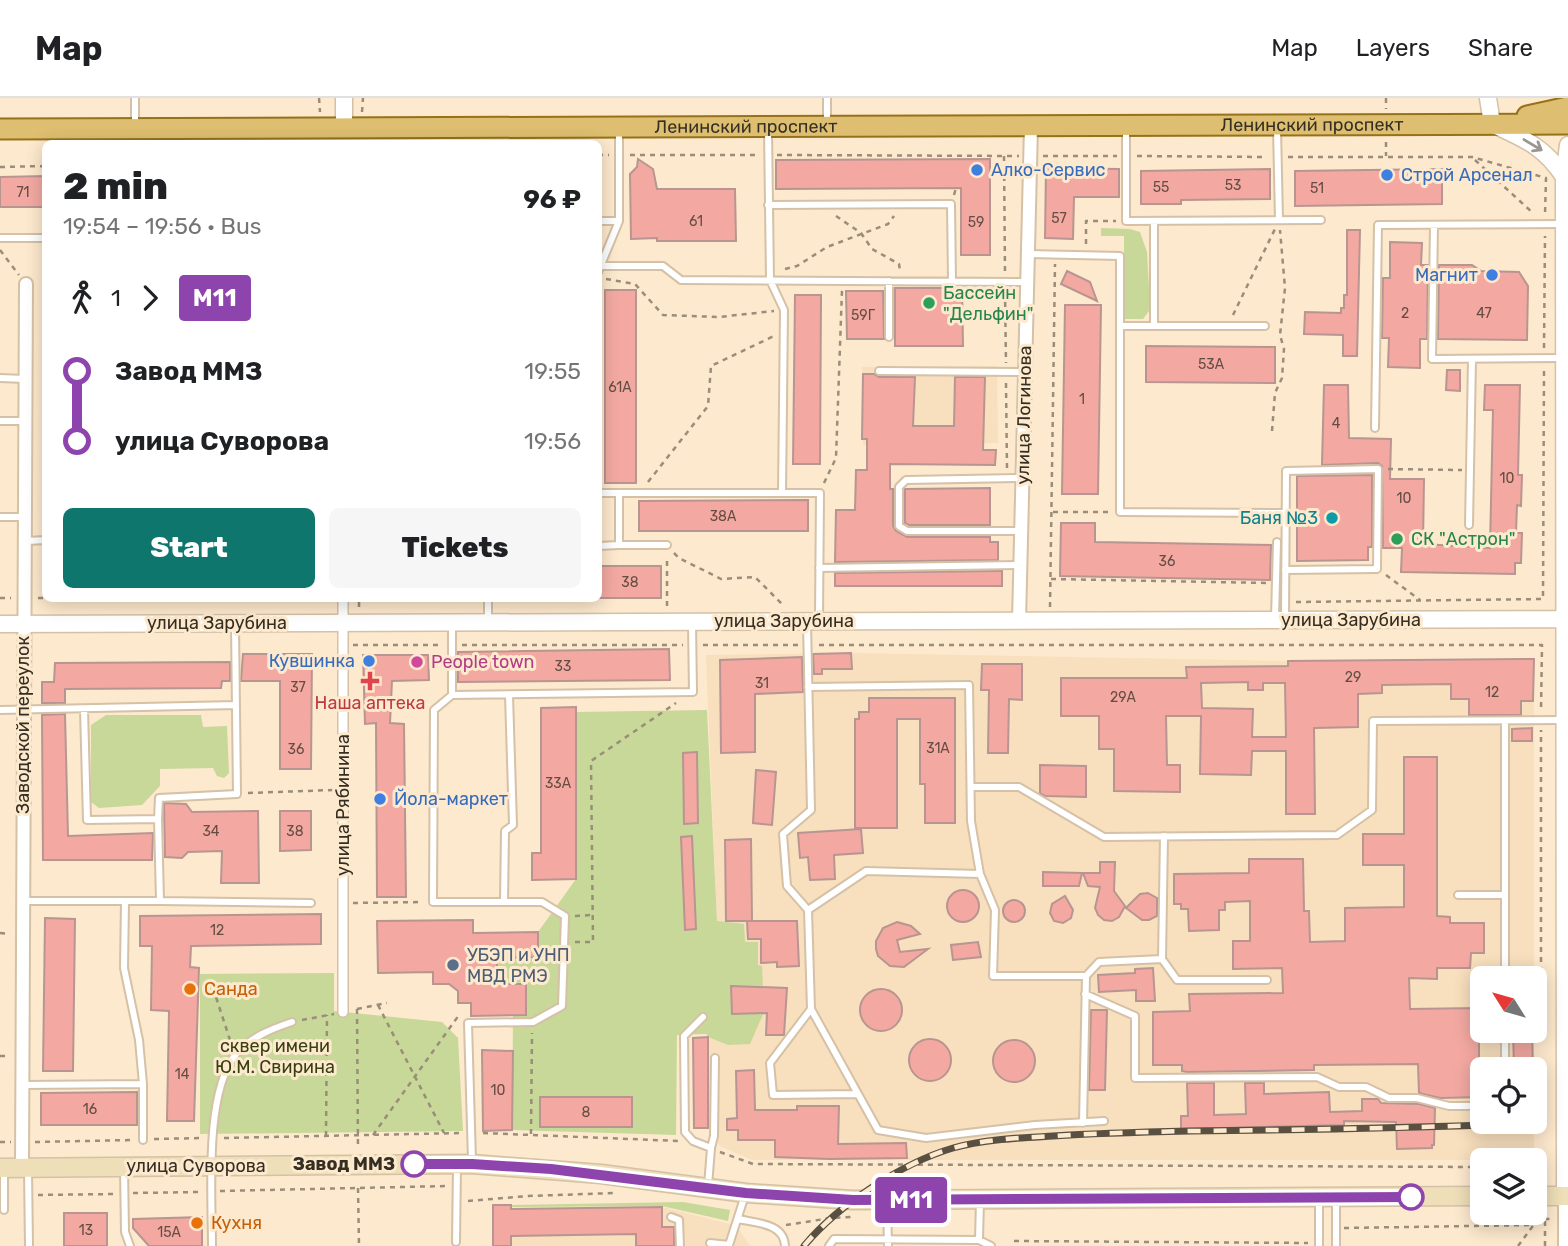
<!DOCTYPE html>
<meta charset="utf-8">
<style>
body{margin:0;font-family:Rubik,sans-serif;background:#f6f6f6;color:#202124;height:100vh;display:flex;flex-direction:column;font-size:26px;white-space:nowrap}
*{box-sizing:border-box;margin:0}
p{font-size:23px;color:#757577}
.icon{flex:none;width:38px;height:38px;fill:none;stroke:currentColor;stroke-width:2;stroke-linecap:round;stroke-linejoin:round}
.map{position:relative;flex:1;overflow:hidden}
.drawer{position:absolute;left:42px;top:42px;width:560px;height:462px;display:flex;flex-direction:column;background:#fff;border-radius:10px;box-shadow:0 4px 18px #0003}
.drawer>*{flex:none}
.badge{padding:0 14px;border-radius:5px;font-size:24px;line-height:46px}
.needle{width:46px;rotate:307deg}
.tools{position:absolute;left:1470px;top:868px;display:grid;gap:14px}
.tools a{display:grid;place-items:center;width:77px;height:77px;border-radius:10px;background:#fff;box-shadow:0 4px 18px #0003;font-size:35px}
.map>.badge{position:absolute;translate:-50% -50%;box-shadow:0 0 0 4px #fff}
.legs{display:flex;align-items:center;gap:10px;height:77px;padding:0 21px;font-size:23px}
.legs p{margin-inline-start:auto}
.headline{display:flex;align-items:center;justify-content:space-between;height:119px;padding:0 21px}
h1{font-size:38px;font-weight:800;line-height:52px}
.cta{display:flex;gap:14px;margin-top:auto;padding:14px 21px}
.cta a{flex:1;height:80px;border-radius:10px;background:#0f766e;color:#fff;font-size:28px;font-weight:800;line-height:80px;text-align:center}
.cta a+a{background:#f6f6f6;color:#202124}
ul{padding:0 21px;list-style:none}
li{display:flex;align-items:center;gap:24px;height:70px;font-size:26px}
li i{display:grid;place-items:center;width:10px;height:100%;margin:0 9px;background:currentColor}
li i::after{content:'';width:18px;height:18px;margin:-9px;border:5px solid;border-radius:50%;background:#fff}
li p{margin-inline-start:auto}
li:first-child i{background:linear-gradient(#0000 50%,currentColor 0)}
li:last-child i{background:linear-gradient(currentColor 50%,#0000 0)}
header{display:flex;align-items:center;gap:42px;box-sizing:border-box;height:98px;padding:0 35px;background:#fff;border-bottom:2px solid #e0e0e0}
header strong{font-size:33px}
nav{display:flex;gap:38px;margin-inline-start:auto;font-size:24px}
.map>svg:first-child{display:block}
.built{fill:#f8dfbd}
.green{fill:#c7d899}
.building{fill:#f3a9a2;stroke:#b89591;stroke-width:2;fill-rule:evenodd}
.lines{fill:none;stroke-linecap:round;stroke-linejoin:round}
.service-casing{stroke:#d4c1a6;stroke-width:10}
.pedestrian-casing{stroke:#d4c1a6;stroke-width:12}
.minor-casing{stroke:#d4c1a6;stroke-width:16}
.tertiary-casing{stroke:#d4c1a6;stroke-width:19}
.secondary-casing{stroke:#d4c1a6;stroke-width:21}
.primary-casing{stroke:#957119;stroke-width:23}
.path{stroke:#9a8d79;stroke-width:2.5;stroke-dasharray:5 5;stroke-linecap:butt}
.service{stroke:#fff;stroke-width:6}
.pedestrian{stroke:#fff;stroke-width:9}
.minor{stroke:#fff;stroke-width:12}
.tertiary{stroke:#fff;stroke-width:16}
.secondary{stroke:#eedfb8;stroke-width:18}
.primary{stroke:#debf71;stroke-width:19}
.rail-casing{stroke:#595042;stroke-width:7}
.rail{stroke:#fde9cd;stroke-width:4.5;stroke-dasharray:13;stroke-linecap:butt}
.oneway{stroke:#9a9691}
.line-1-casing{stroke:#fff;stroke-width:16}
.line-1{stroke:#8e44ad;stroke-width:10}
.shop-dot{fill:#3f7fe0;stroke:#fde9cd;stroke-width:2.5}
.leisure-dot{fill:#2e9e5b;stroke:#fde9cd;stroke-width:2.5}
.culture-dot{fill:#0f9aa8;stroke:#fde9cd;stroke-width:2.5}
.hotel-dot{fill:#d1479c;stroke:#fde9cd;stroke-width:2.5}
.health-dot{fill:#e0444e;stroke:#fde9cd;stroke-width:2.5}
.service-dot{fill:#5c6f8a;stroke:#fde9cd;stroke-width:2.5}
.food-dot{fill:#e8710a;stroke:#fde9cd;stroke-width:2.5}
.stop-1-dot{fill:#fff;stroke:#8e44ad;stroke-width:3.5}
.labels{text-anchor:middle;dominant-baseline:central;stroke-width:6;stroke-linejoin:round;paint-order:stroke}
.number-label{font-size:14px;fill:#644d43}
.street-label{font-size:18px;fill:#352e23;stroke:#fde9cd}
.shop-label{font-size:18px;fill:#366cbe;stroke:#fde9cd;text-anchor:start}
.leisure-label{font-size:18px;fill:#27864d;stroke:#fde9cd;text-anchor:start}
.culture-label{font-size:18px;fill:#0d838f;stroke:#fde9cd;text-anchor:end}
.hotel-label{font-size:18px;fill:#b23c85;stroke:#fde9cd;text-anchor:start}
.health-label{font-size:18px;fill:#be3a42;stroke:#fde9cd}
.service-label{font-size:18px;fill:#4e5e75;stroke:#fde9cd;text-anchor:start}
.food-label{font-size:18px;fill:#c56008;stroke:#fde9cd;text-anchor:start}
.park-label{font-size:18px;fill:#374110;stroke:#fde9cd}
.stop-label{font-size:18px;font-weight:bold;fill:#352e23;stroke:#fde9cd;text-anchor:end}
</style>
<header>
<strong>Map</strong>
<nav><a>Map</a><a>Layers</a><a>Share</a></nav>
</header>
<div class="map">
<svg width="1568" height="1148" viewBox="0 0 1568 1148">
<rect width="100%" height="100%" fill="#fde9cd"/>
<path class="built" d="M997 268 998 345 863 347 862 269Z
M851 555 1288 563 1534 561V880H1482V933H1534V971H1482V1024H1534V1062H752L720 1048 709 1030 708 939 728 947 758 867 745 844 717 824 706 557Z
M662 1109 730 1126 740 1133 750 1148H493L511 1110Z"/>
<path class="green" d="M1101 130 1130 131 1140 134 1147 154 1150 206 1149 213 1143 221H1124V138H1101Z
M707 612 717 823 744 826 745 844H758V867L762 868 764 914 750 946 728 947 708 939 706 936 677 937 676 1037 512 1032 513 918 526 917V886H497V860L538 859V834L576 781V614Z
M106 617H201L203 629 227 628 229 675 224 680 217 678 213 670 160 671V688L142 707 99 710 91 704V627Z
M334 875V913L442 924 458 940 463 1033 200 1036V876Z
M683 1104 730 1112 728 1123 662 1108 512 1109V1107Z"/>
<path class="building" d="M638 61 653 71 657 91H735L736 143H657V140L631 141 630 76 637 69Z
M990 61V157H961V90L776 91V62Z
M1046 70 1119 71V99H1074L1073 141 1045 140Z
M1270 71V101L1181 102V106H1141V73Z
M1442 71V106L1295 108V73Z
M46 78V109H0V79Z
M1347 132H1360L1357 258H1343V237L1304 236 1305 214 1341 215V210H1344V197H1347Z
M1390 144 1422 145 1421 167H1428L1427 241H1420V270L1388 269 1389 240H1382L1383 180H1390Z
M1439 167H1472L1481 173 1519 174 1528 188 1527 242 1438 241Z
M1067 173 1090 184 1097 203 1061 186Z
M895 190H962L963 248H895Z
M605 192H636V385H605Z
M846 193H883L884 241H847Z
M795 197H821L820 366H793Z
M1065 207H1101L1098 396H1062Z
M1146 248 1275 249V285L1146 284Z
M1447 272H1460V293L1446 292Z
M863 276H874L879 279H915L913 328H954L955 279H985L983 352H996L995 367 890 366V391H893V428L896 433 907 439H990V444H998V462L835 464 836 412H855L856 372H867V341H862Z
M1324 287H1348L1349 340 1391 341 1390 381H1424L1423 446 1490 450 1493 312H1484L1485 287H1520L1518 377H1522L1521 408 1517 407 1516 435H1522L1521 465H1515V476L1401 474 1402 450H1383L1382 368 1378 365 1322 367Z
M1372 377V449H1368V462L1297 463V378Z
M990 390V427H909L905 425V391Z
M808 402V433H639V403Z
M1061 425H1095V444L1271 447 1270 482 1060 478Z
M598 468H661V500H598Z
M998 473H1002V488H835V475Z
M669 551 670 582 458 584V554Z
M851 555 852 571H822V576H814L813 556Z
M243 556H312L311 671H280V583H241Z
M363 557H428L429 582 392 583 390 625 404 626 406 799H377L376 625 365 626Z
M802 559 803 594 755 596V654L721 655 720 562Z
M1534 561 1533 603H1521V617H1469V601H1451V586L1382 587V595L1358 596V629L1314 630 1315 716H1286V653H1252L1251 677 1200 676 1201 618H1166L1167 667H1180V694L1114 693V651H1099V618H1061V580H1187L1186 569 1288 568V563ZM1248 584V592H1263V585H1285L1286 639H1252L1253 611 1202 610 1201 585Z
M230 564V583H222L221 590 65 591V605H42V584H54L55 565Z
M982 566H1022V602L1009 601 1008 655H988L989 592H981Z
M869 600H955V725H925V686H920V621H897V730H855V621H859V614H869Z
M576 609V781L532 782V755H541V610Z
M65 616 68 738 153 735 152 762H43L42 617Z
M1532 630V643H1512V631Z
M697 654 698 725 684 726 683 655Z
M1404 659H1437V818L1450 819V825H1484V855H1471L1470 870H1437V881L1409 880 1410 911 1479 910V960H1488L1489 971H1482V999L1440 1000 1419 995 1418 966 1314 967V972L1187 974 1182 973V967H1153V914L1190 913 1189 896 1283 895 1282 870 1233 871V843H1250V803L1225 804V812H1219V832L1189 833 1188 811H1181V806H1174V776L1249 775V761H1303L1304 813H1309L1310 844 1345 843V810L1404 809V767H1363V736H1404Z
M1040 667 1086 668V699L1045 698 1040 695Z
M756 672 776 674 772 727 753 725Z
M164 705 186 706 192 714 258 713 259 785H221L222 753 188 754 182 760 165 759Z
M280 713H311V752L280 753Z
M861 731 863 755 834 757 835 781 810 782 808 759 800 760 798 735Z
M692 738 696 831 685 832 681 739Z
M751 741 752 823H726L725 742Z
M1100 764H1115L1114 793 1125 808 1119 819 1112 823 1104 822 1098 817 1095 810 1100 789 1088 788 1083 775H1100Z
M1043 774 1082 775 1079 788H1043Z
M947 808a16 16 0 1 1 32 0a16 16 0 1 1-32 0Z
M1148 795 1157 800V818L1149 822H1142L1126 810 1140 796Z
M1065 798 1073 812 1071 820 1063 825 1054 823 1050 815 1052 806Z
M1003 813a11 11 0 1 1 22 0a11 11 0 1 1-22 0Z
M321 816V846L191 848 190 869 199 870 194 1023H167L169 913 151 912 152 848H140V818Z
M45 820 75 821 73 973H43Z
M473 822V835L538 834V859L497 860V886H526V917L471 918V905H458V893L449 886H433V874L378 875 377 823Z
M747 823H797L799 868 777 869V864L761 865V841H748Z
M897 824 911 828 920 836 897 842 900 854 928 851 904 869 890 868 878 858 876 851V843L883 830Z
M978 844 981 859 953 862 951 847Z
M1153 870 1155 903H1136V892L1099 894 1098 877 1135 875V871Z
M731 888 787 890 784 937H766L767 915 732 916Z
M860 912a21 21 0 1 1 42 0a21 21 0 1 1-42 0Z
M1091 912H1107L1105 992H1089Z
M1513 933H1532L1533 971H1514Z
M708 939V1030H694L693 940Z
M909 962a21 21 0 1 1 42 0a21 21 0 1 1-42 0Z
M993 963a21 21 0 1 1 42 0a21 21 0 1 1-42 0Z
M482 952 513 953 512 1032 483 1033Z
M754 972 755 1012H797V1008H839L838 1046 906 1045 907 1060 829 1061 775 1059V1042H738V1032H727V1021L737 1020 736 973Z
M1187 985H1214V1017L1246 1016 1245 985H1264V996L1329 994 1330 1014 1362 1013V1001H1378L1381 1005 1419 1006 1435 1010 1434 1047H1432V1050L1397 1051 1396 1024 1344 1023V1027L1181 1031V1018H1188Z
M137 994V1027H41V995Z
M540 999H632V1029H540Z
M493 1107H511V1111L662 1109V1129H674V1148H636V1136L511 1138V1148H493Z
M64 1115H107V1148H64Z
M202 1119V1148H149L133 1130V1121Z"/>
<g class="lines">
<defs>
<path id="service" d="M135 0V26
M827 0V26
M1126 30V123L1321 122
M1277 30 1279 122
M768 32 770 182 784 212 782 395
M768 107 951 106 952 183
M598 123H619
M1434 127 1432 261 1562 260
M0 140H46
M1028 156 1120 158V414L1286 415
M601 168H663L681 182 1027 184
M598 174 619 123V32
M889 183V239
M1120 228H1265
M1154 228V123
M879 273 1025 274
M0 280 25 281
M0 323H25
M1375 330 1378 127 1562 126
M598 395H820L819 521
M0 419H24
M1469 427 1472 261
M1021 433H907L899 428V389L906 382 1022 380
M26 443 46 442
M619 447H667
M598 448 619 447V395
M819 470 1020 467
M488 500V523
M1275 520 1277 444
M1285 520 1286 373 1378 371 1377 471 1285 472
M807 525 811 712 783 736 787 788 808 812 811 911 878 1032 926 1040 1035 1027 1104 1023
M452 526V597L434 612 433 804H542L565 818 562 908 533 924 468 925 472 1063
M808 589 969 587 971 723 980 776 995 812 993 878H1086L1083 1025
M452 597 693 594 692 525
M0 612 236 607
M1505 623V880
M971 689H1019L1104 739 1337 737 1372 712 1373 623 1563 622
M158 721 159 700 237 696 235 527
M1458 797H1505
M24 803H160L158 721 87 722 84 611
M125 803 124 870 139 942 143 986V1042
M160 803 311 805
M504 803 505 733 513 727 509 597
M808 812 866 773 980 776
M1162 861 1164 738
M1086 878 1099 864 1162 861 1177 882H1267
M1085 896 1135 918V980L1317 979 1339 989H1366L1389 1000H1417L1449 1008H1482
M811 911 770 965 773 997 858 996
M703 919 684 938 685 1034 693 1043 711 1050 708 1088
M1505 933V971
M23 987 143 986
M711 1050 714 1038 715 960
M124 1070 125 1134 130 1148
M28 1071 29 1148
M4 1072V1112
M1336 1101V1148
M887 1104 888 1148
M671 1119 679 1122 680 1148
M738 1121C756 1125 784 1125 785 1148
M979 1142 980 1102
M456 1144 457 1068
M710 1145 729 1147 745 1097
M212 1148C212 1098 204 995 236 956 251 939 271 931 292 924
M829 1148 834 1141 979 1142 991 1148
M1319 1148V1102"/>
<path id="pedestrian" d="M343 500V914"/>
<path id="minor" d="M1019 523 1031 28
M22 1069 26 186
M1565 1098V1148"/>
<path id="tertiary" d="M1488 0 1492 26C1524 41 1544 48 1564 79
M344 31V0
M0 526 1568 521
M1565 1098 1564 79 1568 47"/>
<path id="secondary" d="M0 1070 472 1066 601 1076 746 1095 853 1102 1482 1098
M1535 1098H1568"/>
<g id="primary">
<path d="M1527 18 1568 9"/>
<path id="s1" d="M0 31 1568 26"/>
</g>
</defs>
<use href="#service" class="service-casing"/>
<use href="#pedestrian" class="pedestrian-casing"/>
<use href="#minor" class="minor-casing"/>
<use href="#tertiary" class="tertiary-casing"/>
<use href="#secondary" class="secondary-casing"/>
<use href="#primary" class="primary-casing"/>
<path class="path" d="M319 0 320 14
M1386 0V11
M362 14 363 0
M1386 44V58
M598 57H609
M630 57H760
M777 57 1019 58
M1004 58 1005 174
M1043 58H1117
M1137 58 1267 59
M1288 59H1472L1546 80 1545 117
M1475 62 1534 116
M0 69 46 68
M954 97 956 90
M836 118 861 135 872 151 899 166 900 173
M1086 146V123H1116
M0 152 19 177
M785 171 797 168 827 149 888 126 894 118
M606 181 635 186 663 217 719 219 774 213
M1005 194 1006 265
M1233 217 1275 131
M963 219H1005
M1544 250 1545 138
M1006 285 1007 370
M1272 333 1275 295 1282 280 1284 251 1280 237 1285 190 1280 132
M1388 371 1462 372
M648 384 708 308 711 268 774 238
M824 385 836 360 842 192
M1053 414H1109
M674 455 679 460 721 481 755 479 783 507
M1386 477 1420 502
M1051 481 1268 485
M0 500H11
M38 500H46
M1296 504 1543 501 1544 271
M667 508V458
M359 509V500
M1050 509 1055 166
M353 547H441
M462 547H683
M703 547H798
M819 547H1542L1541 612
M248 695 333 692
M353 805 423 804
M575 818 592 817
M0 835 9 836
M575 844H593L591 663 676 605
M1541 884V632
M213 890 232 948
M378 907 444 1035
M357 911 358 1051
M357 911 387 905
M302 922 334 916
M0 958H9
M483 1035 679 1043
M531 1036 532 935
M373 1037 459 917
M326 1038 327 917
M224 1040 462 1035
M154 1041 203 1040
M0 1044H11
M35 1044 133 1042
M720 1054 753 1066 1482 1069
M1535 1070H1539V1083
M358 1090 359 1148
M220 1093 448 1088
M133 1095 200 1094
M38 1097 116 1096
M468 1103 528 1098 615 1095
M786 1127 831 1120 853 1119
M1344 1130 1534 1127
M1014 1143 1308 1145
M1518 1148 1538 1121H1554
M1545 1148V1121"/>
<use href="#service" class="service"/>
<use href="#pedestrian" class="pedestrian"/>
<use href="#minor" class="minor"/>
<use href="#tertiary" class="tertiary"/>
<use href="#secondary" class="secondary"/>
<use href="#primary" class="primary"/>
<defs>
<path id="rail" d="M804 1148C838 1107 902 1065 953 1050 985 1041 1019 1040 1053 1038 1099 1035 1144 1034 1190 1033 1298 1032 1406 1030 1513 1026"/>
</defs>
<use href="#rail" class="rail-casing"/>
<use href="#rail" class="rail"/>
</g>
<defs><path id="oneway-shaft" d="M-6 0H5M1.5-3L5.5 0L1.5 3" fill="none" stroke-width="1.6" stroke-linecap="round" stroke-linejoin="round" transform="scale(1.75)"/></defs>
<use class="oneway" href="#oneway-shaft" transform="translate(1533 47) rotate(31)"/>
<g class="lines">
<defs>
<path id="line-1" d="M414 1066H472L551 1071 746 1095 853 1102 1411 1099"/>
</defs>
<use href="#line-1" class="line-1-casing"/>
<use href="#line-1" class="line-1"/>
</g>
<g class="shop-dot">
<circle cx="977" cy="72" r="7"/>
<circle cx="1387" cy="77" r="7"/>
<circle cx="1492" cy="177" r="7"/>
<circle cx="369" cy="563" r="7"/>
<circle cx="380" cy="701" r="7"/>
</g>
<g class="leisure-dot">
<circle cx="929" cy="205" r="7"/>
<circle cx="1397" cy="441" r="7"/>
</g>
<circle class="culture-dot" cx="1332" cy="420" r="7"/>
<circle class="hotel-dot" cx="417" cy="564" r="7"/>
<path class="health-dot" d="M366.5 572.5h7v7h7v7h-7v7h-7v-7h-7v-7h7z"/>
<circle class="service-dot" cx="453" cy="867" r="7"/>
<g class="food-dot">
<circle cx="190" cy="891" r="7"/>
<circle cx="197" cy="1125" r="7"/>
</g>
<g class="stop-1-dot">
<circle cx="414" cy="1066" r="12"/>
<circle cx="1411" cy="1099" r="12"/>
</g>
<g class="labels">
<g class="number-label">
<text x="1233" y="87">53</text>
<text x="1161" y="89">55</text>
<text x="1317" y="90">51</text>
<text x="23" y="94">71</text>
<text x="1059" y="120">57</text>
<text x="696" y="123">61</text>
<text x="976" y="124">59</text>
<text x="1405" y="215">2</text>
<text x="1484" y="215">47</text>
<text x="863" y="217">59Г</text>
<text x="1211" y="266">53А</text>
<text x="620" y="289">61А</text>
<text x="1082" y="301">1</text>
<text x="1336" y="325">4</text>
<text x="1507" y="380">10</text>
<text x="1404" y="400">10</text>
<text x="723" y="418">38А</text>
<text x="1167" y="463">36</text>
<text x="630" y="484">38</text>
<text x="563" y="568">33</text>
<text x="1353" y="579">29</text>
<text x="762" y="585">31</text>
<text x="298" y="589">37</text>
<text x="1492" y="594">12</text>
<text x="1123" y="599">29А</text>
<text x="938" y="650">31А</text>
<text x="296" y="651">36</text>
<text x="558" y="685">33А</text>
<text x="211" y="733">34</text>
<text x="295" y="733">38</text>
<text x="217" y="832">12</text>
<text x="182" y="976">14</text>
<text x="498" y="992">10</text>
<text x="90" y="1011">16</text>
<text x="586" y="1014">8</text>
<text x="86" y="1132">13</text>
<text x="169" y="1134">15А</text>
</g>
<g class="street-label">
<text stroke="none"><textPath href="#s1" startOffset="1312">Ленинский проспект</textPath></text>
<text stroke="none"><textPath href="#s1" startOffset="746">Ленинский проспект</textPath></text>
<text transform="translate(1024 317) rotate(-89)">улица Логинова</text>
<text x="1351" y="522">улица Зарубина</text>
<text x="784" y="523">улица Зарубина</text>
<text x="217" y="525">улица Зарубина</text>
<text transform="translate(23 627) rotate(-90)">Заводской переулок</text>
<text transform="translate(343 707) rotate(-90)">улица Рябинина</text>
<text x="196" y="1068">улица Суворова</text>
</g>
<g class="shop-label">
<text x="991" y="72">Алко-Сервис</text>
<text x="1401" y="77">Строй Арсенал</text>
<text x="1478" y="177" text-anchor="end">Магнит</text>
<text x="355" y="563" text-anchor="end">Кувшинка</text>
<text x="394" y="701">Йола-маркет</text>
</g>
<g class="leisure-label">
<text x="943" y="195">Бассейн<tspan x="943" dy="21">"Дельфин"</tspan></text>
<text x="1411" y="441">СК "Астрон"</text>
</g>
<g class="culture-label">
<text x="1318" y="420">Баня №3</text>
</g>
<g class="hotel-label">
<text x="431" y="564">People town</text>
</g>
<g class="health-label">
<text x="370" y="605">Наша аптека</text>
</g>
<g class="service-label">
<text x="467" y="857">УБЭП и УНП<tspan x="467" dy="21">МВД РМЭ</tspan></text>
</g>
<g class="food-label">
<text x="204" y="891">Санда</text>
<text x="211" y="1125">Кухня</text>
</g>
<g class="park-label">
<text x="275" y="948">сквер имени<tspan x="275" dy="21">Ю.М. Свирина</tspan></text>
</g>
<g class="stop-label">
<text x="395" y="1066">Завод ММЗ</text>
</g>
</g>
</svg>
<div class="tools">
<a><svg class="needle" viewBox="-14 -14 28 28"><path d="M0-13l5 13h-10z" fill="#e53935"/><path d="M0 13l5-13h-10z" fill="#757577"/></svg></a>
<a><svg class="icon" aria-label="locate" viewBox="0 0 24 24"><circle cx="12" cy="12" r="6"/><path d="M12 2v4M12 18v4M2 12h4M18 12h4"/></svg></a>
<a><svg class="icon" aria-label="layers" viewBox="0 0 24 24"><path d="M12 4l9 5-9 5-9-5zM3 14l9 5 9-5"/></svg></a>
</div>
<b class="badge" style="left:911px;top:1102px;background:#8e44ad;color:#fff">М11</b>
<section class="drawer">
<div class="headline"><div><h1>2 min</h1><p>19:54 – 19:56 · Bus</p></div><b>96 ₽</b></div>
<div class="legs"><svg class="icon" aria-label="walk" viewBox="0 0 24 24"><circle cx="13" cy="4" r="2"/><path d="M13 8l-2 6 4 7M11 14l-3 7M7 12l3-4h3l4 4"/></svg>1<svg class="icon" aria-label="forward" viewBox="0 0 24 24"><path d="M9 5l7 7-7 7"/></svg><b class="badge" style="background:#8e44ad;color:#fff">М11</b></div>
<ul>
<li><i style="color:#8e44ad"></i><b>Завод ММЗ</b><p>19:55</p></li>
<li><i style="color:#8e44ad"></i><b>улица Суворова</b><p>19:56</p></li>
</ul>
<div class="cta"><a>Start</a><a>Tickets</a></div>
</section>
</div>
